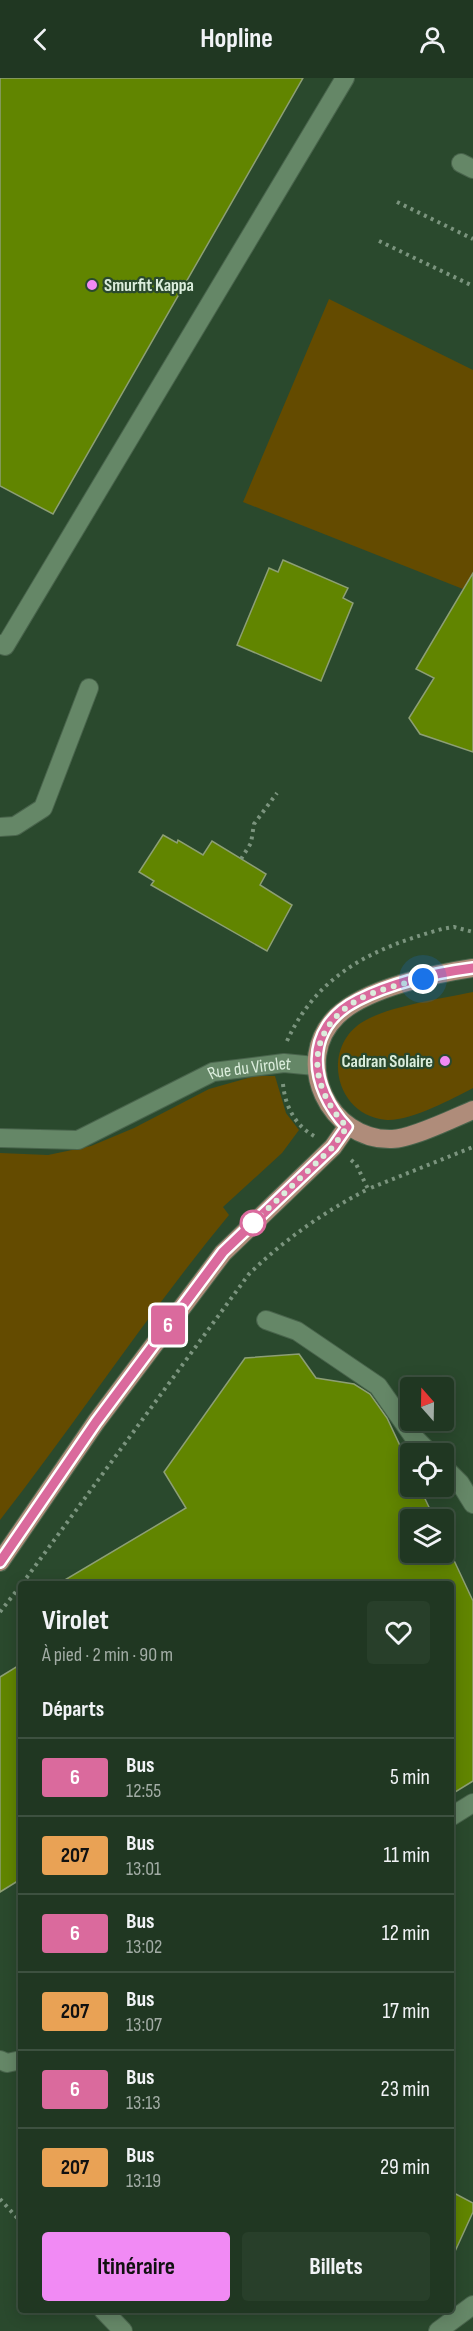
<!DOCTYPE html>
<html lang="fr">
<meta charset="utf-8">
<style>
body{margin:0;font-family:"Sofia Sans Condensed",sans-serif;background:#283f2a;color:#f1f3f6;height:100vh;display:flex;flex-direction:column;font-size:22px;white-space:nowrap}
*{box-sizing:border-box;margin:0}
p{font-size:20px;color:#a2aca5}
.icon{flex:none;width:33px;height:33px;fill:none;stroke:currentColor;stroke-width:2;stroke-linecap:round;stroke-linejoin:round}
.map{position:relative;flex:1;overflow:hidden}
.details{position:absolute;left:18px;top:1503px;width:436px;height:732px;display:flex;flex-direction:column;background:#203722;border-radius:6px;box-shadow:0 3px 15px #0003,0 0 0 2px #3d5140}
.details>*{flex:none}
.badge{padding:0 12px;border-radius:4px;font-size:21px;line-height:39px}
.needle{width:39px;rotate:340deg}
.fabs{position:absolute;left:400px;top:1299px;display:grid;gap:12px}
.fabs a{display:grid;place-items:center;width:54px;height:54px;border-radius:6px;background:#203722;box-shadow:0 3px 15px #0003,0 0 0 2px #3d5140;font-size:30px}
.you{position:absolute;width:30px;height:30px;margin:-15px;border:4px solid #fff;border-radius:50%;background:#1a73e8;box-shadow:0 0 0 9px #1a73e833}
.map>.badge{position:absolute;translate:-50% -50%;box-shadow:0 0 0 3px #fff}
h2{padding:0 24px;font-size:22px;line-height:54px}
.round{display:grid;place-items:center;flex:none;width:63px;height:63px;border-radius:6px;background:#283f2a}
.summary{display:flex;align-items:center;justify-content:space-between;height:102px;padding:0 24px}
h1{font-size:28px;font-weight:700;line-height:45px}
.button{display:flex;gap:12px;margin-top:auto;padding:12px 24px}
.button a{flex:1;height:69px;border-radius:6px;background:#f18af4;color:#111;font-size:24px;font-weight:700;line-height:69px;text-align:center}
.button a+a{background:#283f2a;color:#f1f3f6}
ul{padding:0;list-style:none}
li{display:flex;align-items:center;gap:18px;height:78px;padding:0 24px;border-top:2px solid #3d5140}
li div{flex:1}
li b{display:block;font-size:22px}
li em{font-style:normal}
li .badge{min-width:66px;font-weight:700;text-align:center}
header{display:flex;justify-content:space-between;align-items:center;height:78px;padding:0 24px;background:#203722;font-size:27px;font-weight:700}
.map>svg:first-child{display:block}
.green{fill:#644b00}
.building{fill:#618500;stroke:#8d9f75;stroke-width:1.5}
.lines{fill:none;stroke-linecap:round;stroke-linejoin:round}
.minor-casing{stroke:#49644c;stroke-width:20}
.major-casing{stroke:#49644c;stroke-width:20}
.path{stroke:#7b947e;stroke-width:4;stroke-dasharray:3 4.5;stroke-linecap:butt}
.minor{stroke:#658767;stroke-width:18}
.major{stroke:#af8c7a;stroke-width:18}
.line-casing{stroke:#fff;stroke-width:14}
.line{stroke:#da6a9d;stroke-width:9}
.walk{stroke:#dbeddc;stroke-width:6;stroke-dasharray:0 10.8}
.poi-dot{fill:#f18af4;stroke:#2a492d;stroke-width:2}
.stop-dot{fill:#fff;stroke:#da6a9d;stroke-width:3}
.labels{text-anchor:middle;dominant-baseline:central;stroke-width:4.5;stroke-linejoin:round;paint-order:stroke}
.poi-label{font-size:18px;font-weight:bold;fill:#dbeddc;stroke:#2a492d;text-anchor:start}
.street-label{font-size:18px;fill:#dbeddc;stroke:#2a492d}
</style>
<header><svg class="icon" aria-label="back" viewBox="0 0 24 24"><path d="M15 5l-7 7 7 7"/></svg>Hopline<svg class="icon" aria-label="person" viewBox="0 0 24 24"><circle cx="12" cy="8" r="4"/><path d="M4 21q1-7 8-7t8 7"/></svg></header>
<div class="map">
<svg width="473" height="2253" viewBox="0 0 473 2253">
<rect width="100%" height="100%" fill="#2a492d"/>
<path class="green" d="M329 221 473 292V515L243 424Z
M473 914V1010C452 1021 411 1043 387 1042 333 1038 320 966 366 942 391 928 444 920 473 914Z
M255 998H275L286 1035 299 1052 282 1075 223 1129 229 1137C148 1235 78 1342 0 1442V1075L48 1077 91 1068 134 1050 209 1011Z"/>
<path class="building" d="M0 0H303L53 436 0 408Z
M283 482 348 510 343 520 353 525 321 603 237 567 269 490 278 494Z
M473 495V674L420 656 409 640 434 600 416 591Z
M163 757 177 765 178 762 203 777 212 763 266 796 260 807 292 827 267 873 151 807 154 803 139 794Z
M299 1276 316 1300 354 1306 370 1316 387 1340 411 1391V1408H419L435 1442H411V1474H444V1461L473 1523V1703L452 1716V1506H58L186 1430 164 1394 245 1280Z
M21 1586V1801L0 1814V1599Z
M452 2114 473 2125V2134L452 2180Z"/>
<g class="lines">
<defs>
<g id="minor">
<path d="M461 85 473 91"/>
<path d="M0 566 5 568 345 0"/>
<path d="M0 749 15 748 43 730 89 610"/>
<path id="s1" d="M0 1060 78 1062 213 994 284 985 315 988"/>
<path d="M266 1242 297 1253 378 1308 413 1358 431 1376"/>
<path d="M444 1389 460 1405 473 1426"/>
<path d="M452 1738 473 1725"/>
<path d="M0 1982 7 1985 21 1982"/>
<path d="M103 2232 123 2253"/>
<path d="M438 2253 473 2227"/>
</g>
<path id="major" d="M473 890C434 896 366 910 337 938 291 983 329 1063 392 1061 411 1061 454 1040 473 1032
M0 1484 96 1344 223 1175 333 1069 347 1049"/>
</defs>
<use href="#minor" class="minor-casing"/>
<use href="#major" class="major-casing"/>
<path class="path" d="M397 124 473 161
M379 163 473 208
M241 781 251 765 254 746 277 715
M287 963C318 895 374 870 442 851L454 849 473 854
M283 1006C285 1028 295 1047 314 1058
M351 1082 356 1086 368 1111 473 1069
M22 1506 249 1196C285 1161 324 1134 368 1111
M0 1534 21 1507
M0 2121 21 2144"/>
<use href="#minor" class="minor"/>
<use href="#major" class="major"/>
</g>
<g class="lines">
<defs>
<path id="line" d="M0 1484 96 1344 223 1174 333 1069 347 1049C309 1009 302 950 358 922 392 905 435 895 473 890"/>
</defs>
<use href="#line" class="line-casing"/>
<use href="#line" class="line"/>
<path class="walk" d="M253 1145 333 1069 347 1049C309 1009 303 955 356 923 375 912 402 906 423 901"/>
</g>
<g class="poi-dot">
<circle cx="92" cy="207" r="6"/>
<circle cx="445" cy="983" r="6"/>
</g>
<circle class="stop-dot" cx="253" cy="1145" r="12"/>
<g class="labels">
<g class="poi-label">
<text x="104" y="207">Smurfit Kappa</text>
<text x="433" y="983" text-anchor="end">Cadran Solaire</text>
</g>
<g class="street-label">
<text stroke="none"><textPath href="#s1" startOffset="266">Rue du Virolet</textPath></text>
</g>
</g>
</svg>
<div class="fabs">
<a><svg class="needle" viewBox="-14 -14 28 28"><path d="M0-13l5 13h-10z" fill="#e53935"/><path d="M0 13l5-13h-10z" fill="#a2aca5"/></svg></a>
<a><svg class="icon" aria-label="locate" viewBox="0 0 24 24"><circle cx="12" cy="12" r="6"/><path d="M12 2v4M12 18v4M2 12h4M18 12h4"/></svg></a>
<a><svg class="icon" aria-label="layers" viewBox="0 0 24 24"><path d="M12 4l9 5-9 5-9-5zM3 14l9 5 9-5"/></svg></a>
</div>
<div class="you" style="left:423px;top:901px"></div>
<b class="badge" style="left:168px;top:1247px;background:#da6a9d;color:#fff">6</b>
<section class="details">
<div class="summary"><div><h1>Virolet</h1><p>À pied · 2 min · 90 m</p></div><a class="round"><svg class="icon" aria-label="heart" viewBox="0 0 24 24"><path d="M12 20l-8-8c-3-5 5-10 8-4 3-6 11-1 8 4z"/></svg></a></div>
<h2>Départs</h2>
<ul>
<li><span class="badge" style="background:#da6a9d;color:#fff">6</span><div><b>Bus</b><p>12:55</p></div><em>5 min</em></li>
<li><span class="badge" style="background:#e9a255;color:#111">207</span><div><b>Bus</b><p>13:01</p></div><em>11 min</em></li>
<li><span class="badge" style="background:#da6a9d;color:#fff">6</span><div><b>Bus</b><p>13:02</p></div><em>12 min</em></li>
<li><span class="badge" style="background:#e9a255;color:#111">207</span><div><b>Bus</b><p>13:07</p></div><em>17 min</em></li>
<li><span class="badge" style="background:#da6a9d;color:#fff">6</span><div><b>Bus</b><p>13:13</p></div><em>23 min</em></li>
<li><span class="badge" style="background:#e9a255;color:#111">207</span><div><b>Bus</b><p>13:19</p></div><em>29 min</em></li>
</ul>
<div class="button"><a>Itinéraire</a><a>Billets</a></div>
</section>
</div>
